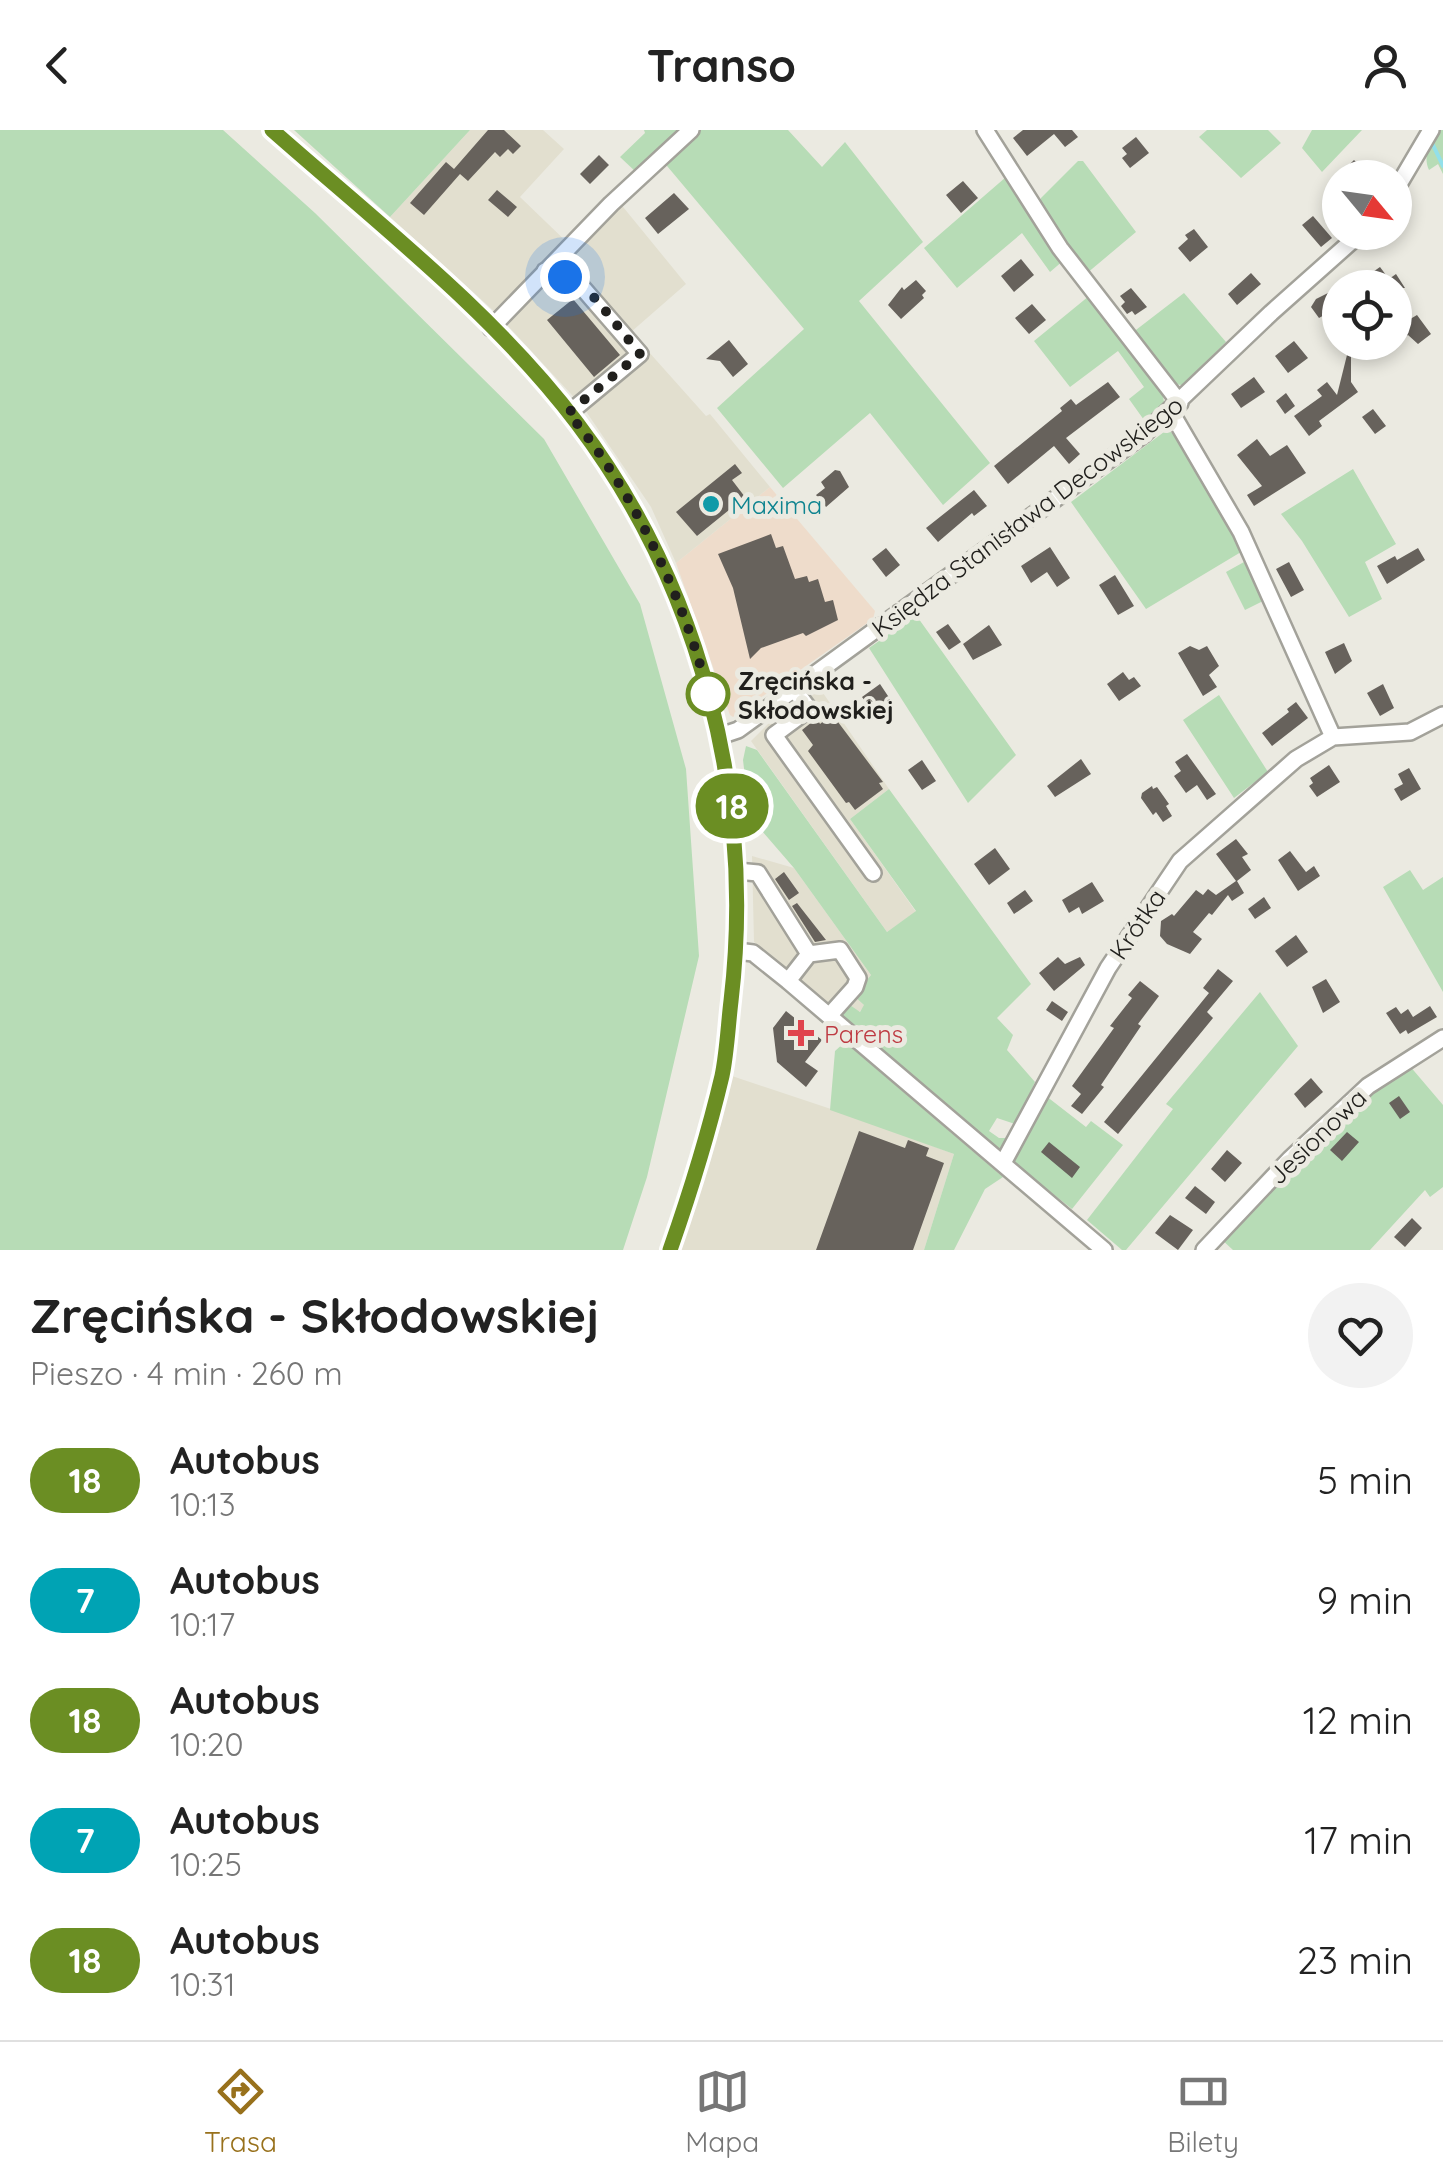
<!DOCTYPE html>
<html lang="pl">
<meta charset="utf-8">
<style>
body{margin:0;font-family:Quicksand,sans-serif;background:#f2f2f2;color:#222;height:100vh;display:flex;flex-direction:column;font-size:38px;white-space:nowrap}
*{box-sizing:border-box;margin:0}
p{font-size:32px;color:#767676}
.icon{flex:none;width:55px;height:55px;fill:none;stroke:currentColor;stroke-width:2;stroke-linecap:round;stroke-linejoin:round}
.map{position:relative;height:1120px;overflow:hidden}
.panel{display:flex;flex-direction:column;background:#fff;flex:1}
.panel>*{flex:none}
.badge{padding:0 20px;border-radius:32px;font-size:35px;line-height:65px}
.needle{width:65px;rotate:119deg}
.tools{position:absolute;left:1322px;top:30px;display:grid;gap:20px}
.tools a{display:grid;place-items:center;width:90px;height:90px;border-radius:50%;background:#fff;box-shadow:0 5px 15px #0003;font-size:50px}
.you{position:absolute;width:50px;height:50px;margin:-25px;border:8px solid #fff;border-radius:50%;background:#1a73e8;box-shadow:0 0 0 15px #1a73e833}
.map>.badge{position:absolute;translate:-50% -50%;box-shadow:0 0 0 5px #fff}
.round{display:grid;place-items:center;flex:none;width:105px;height:105px;border-radius:52px;background:#f2f2f2}
.head{display:flex;align-items:center;justify-content:space-between;height:170px;padding:0 30px}
h1{font-size:48px;font-weight:800;line-height:75px}
ul{padding:0;list-style:none}
li{display:flex;align-items:center;gap:30px;height:120px;padding:0 30px}
li div{flex:1}
li b{display:block;font-size:38px}
li em{font-style:normal}
li .badge{min-width:110px;font-weight:700;text-align:center}
header{display:flex;justify-content:space-between;align-items:center;height:130px;padding:0 30px;background:#fff;font-size:45px;font-weight:800}
.menu{display:flex;justify-content:space-around;align-items:center;height:140px;border-top:2px solid #e0e0e0;background:#fff;font-size:28px;color:#767676}
.menu a{display:grid;justify-items:center;gap:5px}
.menu .selected{color:#98711c}
.map>svg:first-child{display:block}
.commercial{fill:#eedccb}
.built{fill:#e2dfcf}
.green{fill:#b7dcb6}
.lines{fill:none;stroke-linecap:round;stroke-linejoin:round}
.stream{stroke:#92e0ea;stroke-width:4}
.building{fill:#67625c}
.minor-casing{stroke:#a3a29a;stroke-width:20}
.minor{stroke:#fff;stroke-width:15}
.line-casing{stroke:#fff;stroke-width:22}
.line{stroke:#6b8e23;stroke-width:15}
.walk{stroke:#21201d;stroke-width:10;stroke-dasharray:0 18}
.culture-dot{fill:#0f9aa8;stroke:#ebeae1;stroke-width:4}
.stop-dot{fill:#fff;stroke:#6b8e23;stroke-width:5}
.health-dot{fill:#e0444e;stroke:#ebeae1;stroke-width:4}
.labels{text-anchor:middle;dominant-baseline:central;stroke-width:10;stroke-linejoin:round;paint-order:stroke}
.culture-label{font-size:25px;fill:#0d838f;stroke:#ebeae1;text-anchor:start}
.street-label{font-size:25px;fill:#21201d;stroke:#ebeae1}
.stop-label{font-size:25px;font-weight:bold;fill:#21201d;stroke:#ebeae1;text-anchor:start}
.health-label{font-size:25px;fill:#be3a42;stroke:#ebeae1;text-anchor:start}
</style>
<header><svg class="icon" aria-label="back" viewBox="0 0 24 24"><path d="M15 5l-7 7 7 7"/></svg>Transo<svg class="icon" aria-label="person" viewBox="0 0 24 24"><circle cx="12" cy="8" r="4"/><path d="M4 21q1-7 8-7t8 7"/></svg></header>
<div class="map">
<svg width="1443" height="1120" viewBox="0 0 1443 1120">
<rect width="100%" height="100%" fill="#ebeae1"/>
<path class="commercial" d="M770 357 875 481 873 489 733 587 730 585 676 433Z"/>
<path class="built" d="M470 0H543L564 19 520 67 573 118 619 72 686 154 631 202 706 286 710 284 770 357 676 433 651 377 583 277 495 182 390 87Z
M821 560 889 659 850 689 916 782 887 802 751 611 774 588Z
M752 726 794 738 871 845 854 866 865 876 859 882H838L754 812Z
M723 943 855 987 954 1024 924 1120H670Z"/>
<path class="green" d="M0 0H223L315 83 544 309 640 474 686 639 699 826 647 1047 623 1120H0Z
M294 0H470L390 87Z
M644 0H684L637 43 620 27 645 3Z
M695 0H788L822 37 845 12 923 112 859 171 990 333 943 375 870 283 783 358 717 278 804 199 662 30Z
M1207 0H1268L1281 13 1241 48 1199 7Z
M1312 0H1362L1322 42 1302 18Z
M1440 0H1443V44L1438 34 1429 40C1422 25 1431 13 1440 0Z
M1078 31H1083L1136 102 1086 144 1038 78 1041 68Z
M1006 47 1064 130 1050 142 1022 103 957 158 924 118Z
M1184 163 1226 212 1182 255 1172 254 1132 203Z
M1089 166 1162 261 1164 272 1144 290 1129 269 1144 257 1118 221 1070 257 1034 211Z
M1168 299 1190 323 1241 422 1146 479 1071 372Z
M1353 339 1396 414 1365 432 1382 469 1349 487 1302 411 1281 384Z
M1244 432 1263 471 1245 480 1226 442Z
M916 485 1016 625 968 673 869 518Z
M1219 565 1268 642 1234 668 1183 590Z
M746 616 757 620 887 802 916 781 850 689 889 659 1031 854 997 888 1013 905 1007 920 1035 952 1015 994 997 988 989 1001 999 1008H1008L999 1019 838 882 847 873 860 882 864 875 854 866 871 845 794 738 762 701 752 706 743 630Z
M1410 740 1423 760 1443 747V862L1383 757Z
M1260 862 1298 916 1126 1120H1122L1087 1090 1173 979 1166 974Z
M845 912 1003 1047 985 1059 954 1120H924L954 1024 830 980 835 921Z
M1409 935 1443 975V1057L1430 1067 1425 1060 1370 1120H1233L1220 1108C1279 1048 1336 978 1409 935Z
M1046 966 1086 997 1091 991 1123 1015 1072 1079 1015 1034V1026Z"/>
<g class="lines">
<path class="stream" d="M1432 13 1443 36"/>
</g>
<path class="building" d="M488 0H504L521 16 513 24 508 19 500 27 495 22 468 51 460 44 424 85 410 73 446 32 454 39Z
M1023 0H1072L1078 7 1065 17 1054 4 1027 26 1013 8Z
M1136 7 1149 23 1130 38 1122 28 1127 24 1122 18Z
M599 25 609 35 590 54 580 44Z
M1354 30 1366 42 1361 48H1336Z
M963 51 978 68 961 83 946 65Z
M497 60 517 77 508 87 488 70Z
M674 63 689 79 658 104 645 88Z
M1313 86 1332 108 1321 117 1302 95Z
M1194 99 1208 117 1190 132 1178 118 1188 109 1185 105Z
M1021 129 1034 145 1014 162 1001 146Z
M1380 137 1389 149 1396 144 1405 158H1375L1367 146Z
M1251 143 1261 154 1237 175 1228 164Z
M916 150 926 161 922 165 924 168 901 189 888 175 902 157 904 160Z
M1131 158 1147 177 1135 185 1132 181 1127 184 1121 176 1125 172 1120 166Z
M1332 161 1340 173V201L1326 184 1319 188 1311 177 1316 169Z
M573 169 620 225 594 247 547 190Z
M1032 174 1046 190 1029 204 1015 188Z
M1417 185 1431 204 1418 214 1408 205 1403 208 1395 198Z
M729 210 748 234 733 247 720 231 706 229Z
M1294 211 1308 228 1288 243 1275 226Z
M1347 225 1351 226V252L1358 262 1319 291 1322 296 1309 306 1294 286 1322 266 1317 260 1327 252 1337 265Z
M1254 247 1265 262 1241 278 1231 264Z
M1108 252 1120 267 1066 308 1080 324 1069 334 1054 316 1008 354 994 336 1062 281 1060 278 1071 269 1076 275Z
M1286 263 1295 276 1285 284 1276 271Z
M1373 279 1386 296 1375 304 1362 287Z
M1257 309 1270 326 1287 315 1306 343 1254 376 1247 365 1262 356 1237 325Z
M735 334 742 343 732 350 745 367 697 406 676 382Z
M835 340 840 341 849 357 826 377 816 365 825 358 821 352Z
M974 360 987 376 974 386 972 383 938 412 926 398Z
M771 404 776 418 783 416 795 449 807 446 809 452 818 449 825 472 833 470 838 490 806 506 803 503 761 518 750 529 733 458 718 424Z
M1050 417 1070 448 1057 457 1047 442 1031 453 1021 436Z
M886 418 900 435 886 447 872 429Z
M1418 418 1425 430 1387 454 1377 436 1395 426 1397 430Z
M1289 432 1304 460 1291 467 1276 439Z
M1115 445 1134 476 1118 485 1099 455Z
M948 494 961 512 949 520 936 502Z
M989 495 1002 515 973 530 963 514Z
M1344 513 1352 531 1335 544 1325 522Z
M1190 516 1199 520 1207 516 1219 536 1209 545 1217 557 1203 566 1178 523Z
M1123 542 1129 550 1134 547 1141 556 1119 571 1107 554Z
M880 554 890 569 885 573 891 582 879 590 862 567Z
M1383 554 1394 578 1380 586 1367 563Z
M1296 572 1308 588 1272 616 1262 603 1289 582 1287 579Z
M832 584 883 652 879 653 883 659 855 680 849 672 846 673 808 621 813 615 802 600 817 588 820 594Z
M1187 624 1216 664 1207 670 1197 655 1186 663 1174 646 1181 641 1175 632Z
M1081 629 1091 644 1055 667 1047 656Z
M922 630 936 651 922 660 908 640Z
M1329 635 1340 652 1317 667 1309 656 1313 653 1310 648Z
M1409 638 1421 659 1401 671 1394 659 1403 654 1398 644Z
M1152 656 1153 659 1157 657 1169 674 1166 676 1172 686 1163 692 1156 682 1153 685 1141 668 1142 663Z
M1236 709 1248 724 1242 727 1251 740 1237 751 1244 763 1232 771 1228 765 1212 785 1209 783 1193 802 1202 809 1190 824 1167 814 1160 806 1161 791 1172 784 1174 786 1196 760 1203 765 1208 759 1216 765 1236 751 1216 724Z
M995 718 1010 739 989 755 974 734Z
M1290 721 1306 742 1314 736 1320 746 1298 761 1278 730Z
M784 742 799 763 789 770 775 749Z
M1092 752 1104 771 1082 784 1079 777 1069 783 1062 770Z
M1025 760 1033 771 1014 784 1007 773Z
M1264 767 1271 778 1255 789 1248 779Z
M797 773 826 810 815 812 792 776Z
M1296 805 1308 822 1287 837 1275 821Z
M1058 827 1065 834 1080 827 1085 835 1054 861 1039 843Z
M1218 839 1233 851 1207 882 1213 888 1118 1004 1104 992 1209 863 1203 858Z
M1326 849 1340 872 1323 883 1312 857Z
M1140 851 1159 866 1138 894 1141 896 1101 955 1104 957 1082 984 1071 976 1081 964 1072 956 1114 898 1110 896 1132 868 1128 865Z
M1052 871 1068 882 1062 891 1046 880Z
M1430 876 1437 887 1408 904 1406 900 1400 904 1386 883 1396 877 1401 884 1408 879 1413 887Z
M786 881 822 910 805 932 818 941 806 957 777 932 773 898Z
M1311 948 1323 962 1305 978 1294 964Z
M1399 966 1410 982 1400 989 1389 973Z
M859 1001 905 1018 908 1010 929 1018 926 1026 944 1033 913 1120H816Z
M1347 1002 1359 1012 1342 1031 1330 1020Z
M1049 1012 1080 1037 1072 1048 1041 1022Z
M1227 1020 1242 1033 1225 1052 1211 1039Z
M1195 1056 1215 1072 1206 1084 1185 1068Z
M1170 1085 1193 1100 1178 1120 1155 1103Z
M1412 1088 1422 1098 1405 1117 1394 1107Z"/>
<g class="lines">
<defs>
<path id="minor" d="M272 0C374 90 496 184 577 293 700 458 755 667 731 871 728 896 727 922 722 946 708 1005 690 1063 670 1120
M985 0 1060 118 1180 273
M1395 61 1431 0
M545 141 581 156 640 224 569 283
M491 198 611 74 691 0
M1171 282 1241 402 1333 607
M794 559 809 579 774 605 873 743
M720 606 738 600 1143 305 1271 183 1362 102
M737 741 758 743 809 824
M737 821 753 823 788 851 1104 1120
M788 851 809 824 840 820 858 848 855 857 829 886
M1003 1033 1108 838 1180 731 1296 629 1333 607 1410 602 1443 585
M1204 1120 1290 1029 1368 956 1443 908"/>
</defs>
<use href="#minor" class="minor-casing"/>
<use href="#minor" class="minor"/>
</g>
<g class="lines">
<defs>
<path id="line" d="M272 0C375 91 494 183 577 293 701 457 755 668 731 871 728 896 727 922 722 946 708 1005 690 1063 670 1120"/>
</defs>
<use href="#line" class="line-casing"/>
<use href="#line" class="line"/>
<path class="walk" d="M565 147 596 169 640 224 568 283C630 354 686 472 708 564"/>
</g>
<circle class="culture-dot" cx="711" cy="374" r="10"/>
<circle class="stop-dot" cx="708" cy="564" r="20"/>
<path class="health-dot" d="M796 888h10v10h10v10h-10v10h-10v-10h-10v-10h10z"/>
<g class="labels">
<g class="culture-label">
<text x="731" y="374">Maxima</text>
</g>
<g class="street-label">
<text transform="translate(1027 386) rotate(-37)">Księdza Stanisława Decowskiego</text>
<text transform="translate(1137 794) rotate(-56)">Krótka</text>
<text transform="translate(1317 1006) rotate(-44)">Jesionowa</text>
</g>
<g class="stop-label">
<text x="738" y="550">Zręcińska -<tspan x="738" dy="29">Skłodowskiej</tspan></text>
</g>
<g class="health-label">
<text x="824" y="903">Parens</text>
</g>
</g>
</svg>
<div class="tools">
<a><svg class="needle" viewBox="-14 -14 28 28"><path d="M0-13l5 13h-10z" fill="#e53935"/><path d="M0 13l5-13h-10z" fill="#767676"/></svg></a>
<a><svg class="icon" aria-label="locate" viewBox="0 0 24 24"><circle cx="12" cy="12" r="6"/><path d="M12 2v4M12 18v4M2 12h4M18 12h4"/></svg></a>
</div>
<div class="you" style="left:565px;top:147px"></div>
<b class="badge" style="left:732px;top:676px;background:#6b8e23;color:#fff">18</b>
</div>
<section class="panel">
<div class="head"><div><h1>Zręcińska - Skłodowskiej</h1><p>Pieszo · 4 min · 260 m</p></div><a class="round"><svg class="icon" aria-label="heart" viewBox="0 0 24 24"><path d="M12 20l-8-8c-3-5 5-10 8-4 3-6 11-1 8 4z"/></svg></a></div>
<ul>
<li><span class="badge" style="background:#6b8e23;color:#fff">18</span><div><b>Autobus</b><p>10:13</p></div><em>5 min</em></li>
<li><span class="badge" style="background:#00a3b4;color:#fff">7</span><div><b>Autobus</b><p>10:17</p></div><em>9 min</em></li>
<li><span class="badge" style="background:#6b8e23;color:#fff">18</span><div><b>Autobus</b><p>10:20</p></div><em>12 min</em></li>
<li><span class="badge" style="background:#00a3b4;color:#fff">7</span><div><b>Autobus</b><p>10:25</p></div><em>17 min</em></li>
<li><span class="badge" style="background:#6b8e23;color:#fff">18</span><div><b>Autobus</b><p>10:31</p></div><em>23 min</em></li>
</ul>
</section>
<nav class="menu">
<a class="selected"><svg class="icon" aria-label="directions" viewBox="0 0 24 24"><path d="M12 3l9 9-9 9-9-9zM9 14v-3h6M13 9l2 2-2 2"/></svg>Trasa</a>
<a><svg class="icon" aria-label="map" viewBox="0 0 24 24"><path d="M3 6l6-2 6 2 6-2v14l-6 2-6-2-6 2zM9 4v14M15 6v14"/></svg>Mapa</a>
<a><svg class="icon" aria-label="tickets" viewBox="0 0 24 24"><path d="M3 7h18v10H3zM15 7v10"/></svg>Bilety</a>
</nav>
